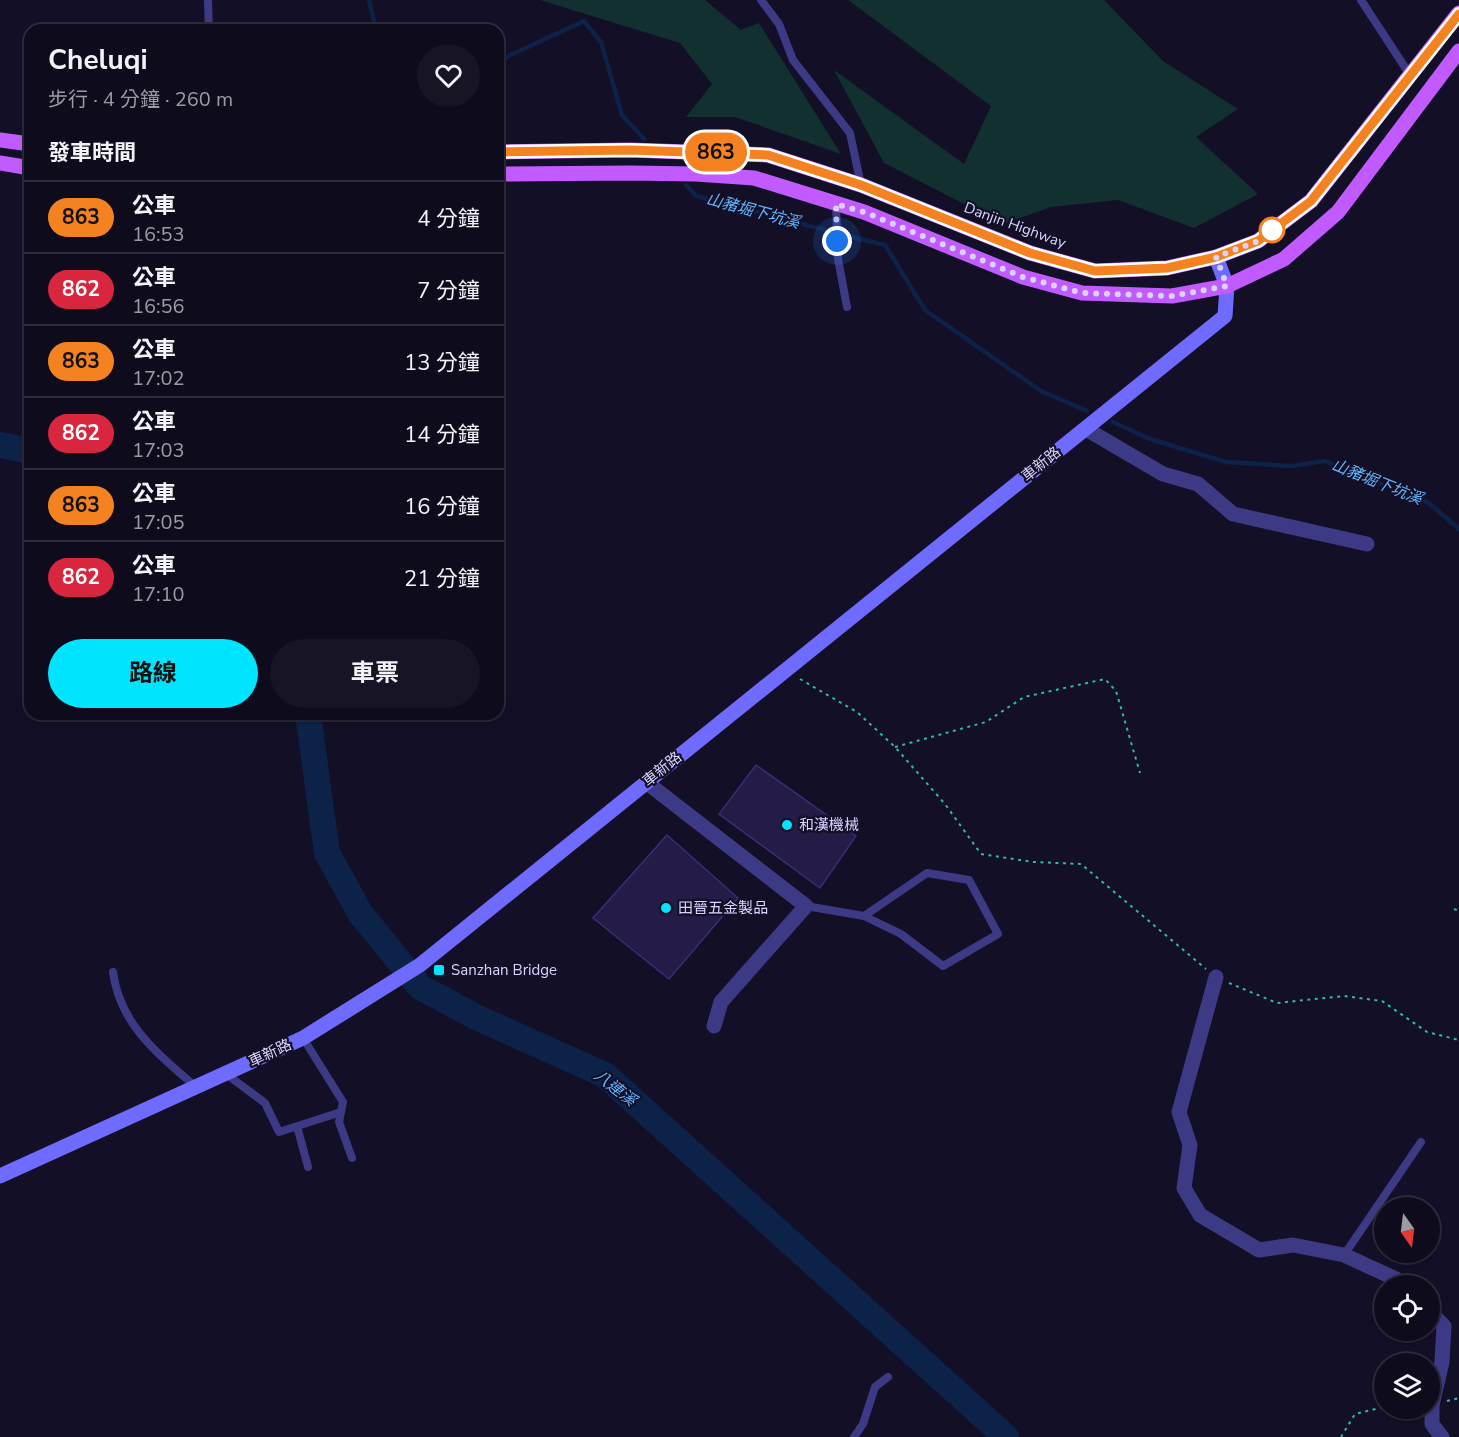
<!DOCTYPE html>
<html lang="zh-TW">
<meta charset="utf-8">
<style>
body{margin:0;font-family:"Nunito Sans","Noto Sans TC",sans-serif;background:#171425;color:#f1f3f6;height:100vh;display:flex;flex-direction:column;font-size:22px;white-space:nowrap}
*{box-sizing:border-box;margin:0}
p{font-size:20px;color:#9b9ba3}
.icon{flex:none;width:33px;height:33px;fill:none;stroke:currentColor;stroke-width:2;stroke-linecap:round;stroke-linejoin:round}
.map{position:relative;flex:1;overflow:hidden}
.details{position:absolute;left:24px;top:24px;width:480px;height:696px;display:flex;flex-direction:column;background:#0e0b1c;border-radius:18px;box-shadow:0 2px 4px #0004,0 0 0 2px #2e2b3b}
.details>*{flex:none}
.badge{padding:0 12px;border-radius:20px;font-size:21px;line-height:39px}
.needle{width:39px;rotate:166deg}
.fabs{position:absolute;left:1374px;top:1197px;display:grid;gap:12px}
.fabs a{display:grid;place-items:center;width:66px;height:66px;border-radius:50%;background:#0e0b1c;box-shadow:0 2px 4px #0004,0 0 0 2px #2e2b3b;font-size:30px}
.you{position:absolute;width:30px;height:30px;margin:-15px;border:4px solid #fff;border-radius:50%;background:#1a73e8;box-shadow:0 0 0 9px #1a73e833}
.map>.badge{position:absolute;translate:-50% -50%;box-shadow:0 0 0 3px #fff}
h2{padding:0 24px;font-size:22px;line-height:54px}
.round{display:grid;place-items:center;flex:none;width:63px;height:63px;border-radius:32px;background:#171425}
.summary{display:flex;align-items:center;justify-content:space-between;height:102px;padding:0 24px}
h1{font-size:28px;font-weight:700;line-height:45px}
.button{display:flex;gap:12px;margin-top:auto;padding:12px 24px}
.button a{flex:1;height:69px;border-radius:36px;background:#00e5ff;color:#111;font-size:24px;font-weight:700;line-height:69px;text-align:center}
.button a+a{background:#171425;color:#f1f3f6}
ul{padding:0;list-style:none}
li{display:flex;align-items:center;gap:18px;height:72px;padding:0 24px;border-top:2px solid #2e2b3b}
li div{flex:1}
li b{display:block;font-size:22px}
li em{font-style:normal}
li .badge{min-width:66px;font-weight:700;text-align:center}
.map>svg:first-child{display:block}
.green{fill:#12302f}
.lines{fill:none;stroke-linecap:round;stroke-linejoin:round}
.stream{stroke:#0c2248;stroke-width:4.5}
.river{stroke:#0c2248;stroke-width:26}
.building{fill:#241b47;stroke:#3b2d73;stroke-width:1.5}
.path{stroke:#2fb8b0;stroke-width:2;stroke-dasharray:3 4.5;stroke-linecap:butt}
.lane{stroke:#3d3a85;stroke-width:8}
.street{stroke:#3d3a85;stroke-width:15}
.secondary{stroke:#6f6bff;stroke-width:15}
.primary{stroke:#c25bff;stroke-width:15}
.line-casing{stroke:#fff;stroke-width:14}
.line{stroke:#f58220;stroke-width:9}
.walk{stroke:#d9d4ff;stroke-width:6;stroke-dasharray:0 10.8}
.stop-dot{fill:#fff;stroke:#f58220;stroke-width:3}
.poi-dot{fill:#00e5ff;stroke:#130f26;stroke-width:2}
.labels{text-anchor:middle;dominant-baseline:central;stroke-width:4.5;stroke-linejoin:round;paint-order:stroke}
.street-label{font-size:15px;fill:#d9d4ff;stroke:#130f26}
.poi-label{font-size:15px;fill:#d9d4ff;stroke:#130f26;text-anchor:start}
.water-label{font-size:16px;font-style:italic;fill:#62b6ff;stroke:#130f26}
</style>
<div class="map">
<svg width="1459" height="1437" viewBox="0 0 1459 1437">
<rect width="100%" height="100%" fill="#130f26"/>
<path class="green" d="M540 0H705L741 30 759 23 841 154 735 117H686L712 84 680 43Z
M848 0H1104L1163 61 1238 109 1196 137 1258 194 1194 228 1118 200 1051 207 1003 224 884 163 834 70 964 164 991 106Z"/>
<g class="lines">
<path class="stream" d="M369 0 376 30
M498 61 584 21 601 42 622 115 644 139
M686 185 696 196 825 230
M848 236 885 245 925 310 1041 391 1087 411
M1113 422 1150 439 1226 462 1291 466 1325 461 1429 503 1459 529"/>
<path class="river" d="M0 445 30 451
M308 714 327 853 360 913 420 987 476 1017 605 1075 1006 1437"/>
</g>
<path class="building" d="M756 765 856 836 820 888 719 814Z
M667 835 738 898 669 979 593 918Z"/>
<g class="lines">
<path class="path" d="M800 679 857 712 895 747 945 804 981 854 1033 862 1081 864 1206 969
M895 747 986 722 1024 697 1105 679 1116 691 1140 773
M1454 909 1459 911
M1229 983 1277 1003 1344 996 1382 1001 1427 1032 1459 1040
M1447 1401 1459 1398
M1341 1437 1355 1414 1384 1407"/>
<path class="lane" d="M208 0 209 30
M761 0 779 24 793 60 850 133 861 185
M1361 0 1410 75
M836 204 838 259 847 307
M806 906 864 916 901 934 943 966 998 934 969 880 927 873 864 916
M113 972C120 1025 158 1054 196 1087
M303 1038 343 1102 339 1122 352 1158
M226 1074 265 1103 279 1132 341 1112
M297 1126 308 1167
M1344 1255 1421 1142
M854 1437 863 1424 875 1387 888 1377"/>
<path class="street" d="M1086 429 1163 474 1198 484 1233 514 1367 544
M646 782 806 906 721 1002 714 1026
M1216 977 1179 1112 1190 1145 1184 1188 1200 1215 1259 1250 1293 1245 1344 1255 1396 1279 1403 1286
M1430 1312 1444 1326 1442 1362 1432 1405V1424L1442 1437"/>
<path class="secondary" d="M0 1176 303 1038 420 965 1225 316 1227 286 1216 257"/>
<path class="primary" d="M0 140 30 144
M498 152 630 150 768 155 861 185 1030 253 1095 271 1167 268 1216 257 1258 241 1311 201 1459 13
M0 163 30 168
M498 174 631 173 696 174 754 178 864 212 1023 277 1082 293 1172 296 1227 286 1284 259 1338 212 1459 51"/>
</g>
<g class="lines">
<defs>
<path id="line" d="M498 152 630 150 768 155 861 185 1030 253 1095 271 1167 268 1216 257 1258 241 1311 201 1459 14"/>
</defs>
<use href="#line" class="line-casing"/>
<use href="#line" class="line"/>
<path class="walk" d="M837 241 836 204 864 212 1023 277 1082 293 1172 296 1227 286 1216 257 1258 241 1276 227 1272 230"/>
</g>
<circle class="stop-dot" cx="1272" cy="230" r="12"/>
<g class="poi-dot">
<circle cx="787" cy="825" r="6"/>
<circle cx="666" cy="908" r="6"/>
<rect x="433" y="964" width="12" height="12" rx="3"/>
</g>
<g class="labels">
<g class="street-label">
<text transform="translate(1015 225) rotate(20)">Danjin Highway</text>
<text transform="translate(1041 464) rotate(-39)">車新路</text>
<text transform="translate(662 769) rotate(-39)">車新路</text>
<text transform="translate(270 1053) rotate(-25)">車新路</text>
</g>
<g class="poi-label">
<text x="799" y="825">和漢機械</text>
<text x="678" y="908">田晉五金製品</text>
<text x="451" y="970">Sanzhan Bridge</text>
</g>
<g class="water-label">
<text transform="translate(753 211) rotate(15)">山豬堀下坑溪</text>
<text transform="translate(1377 482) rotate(22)">山豬堀下坑溪</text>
<text transform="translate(615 1088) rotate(38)">八連溪</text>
</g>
</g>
</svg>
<div class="fabs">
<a><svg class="needle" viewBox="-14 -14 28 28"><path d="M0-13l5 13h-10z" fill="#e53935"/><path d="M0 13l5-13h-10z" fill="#9b9ba3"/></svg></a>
<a><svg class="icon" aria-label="locate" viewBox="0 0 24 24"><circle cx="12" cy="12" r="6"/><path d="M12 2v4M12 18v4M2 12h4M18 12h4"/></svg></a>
<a><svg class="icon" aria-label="layers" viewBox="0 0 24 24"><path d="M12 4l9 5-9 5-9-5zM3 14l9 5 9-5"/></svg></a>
</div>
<div class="you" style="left:837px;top:241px"></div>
<b class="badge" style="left:716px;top:152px;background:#f58220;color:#111">863</b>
<section class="details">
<div class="summary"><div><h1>Cheluqi</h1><p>步行 · 4 分鐘 · 260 m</p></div><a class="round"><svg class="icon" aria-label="heart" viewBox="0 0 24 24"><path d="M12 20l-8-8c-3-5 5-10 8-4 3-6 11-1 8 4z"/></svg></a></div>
<h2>發車時間</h2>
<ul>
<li><span class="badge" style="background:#f58220;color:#111">863</span><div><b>公車</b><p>16:53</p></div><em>4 分鐘</em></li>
<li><span class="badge" style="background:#d7263d;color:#fff">862</span><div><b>公車</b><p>16:56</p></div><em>7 分鐘</em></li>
<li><span class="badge" style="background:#f58220;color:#111">863</span><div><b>公車</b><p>17:02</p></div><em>13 分鐘</em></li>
<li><span class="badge" style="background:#d7263d;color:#fff">862</span><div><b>公車</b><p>17:03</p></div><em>14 分鐘</em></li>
<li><span class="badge" style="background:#f58220;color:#111">863</span><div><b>公車</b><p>17:05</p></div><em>16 分鐘</em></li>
<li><span class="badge" style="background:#d7263d;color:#fff">862</span><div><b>公車</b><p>17:10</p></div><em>21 分鐘</em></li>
</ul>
<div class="button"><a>路線</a><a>車票</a></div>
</section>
</div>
